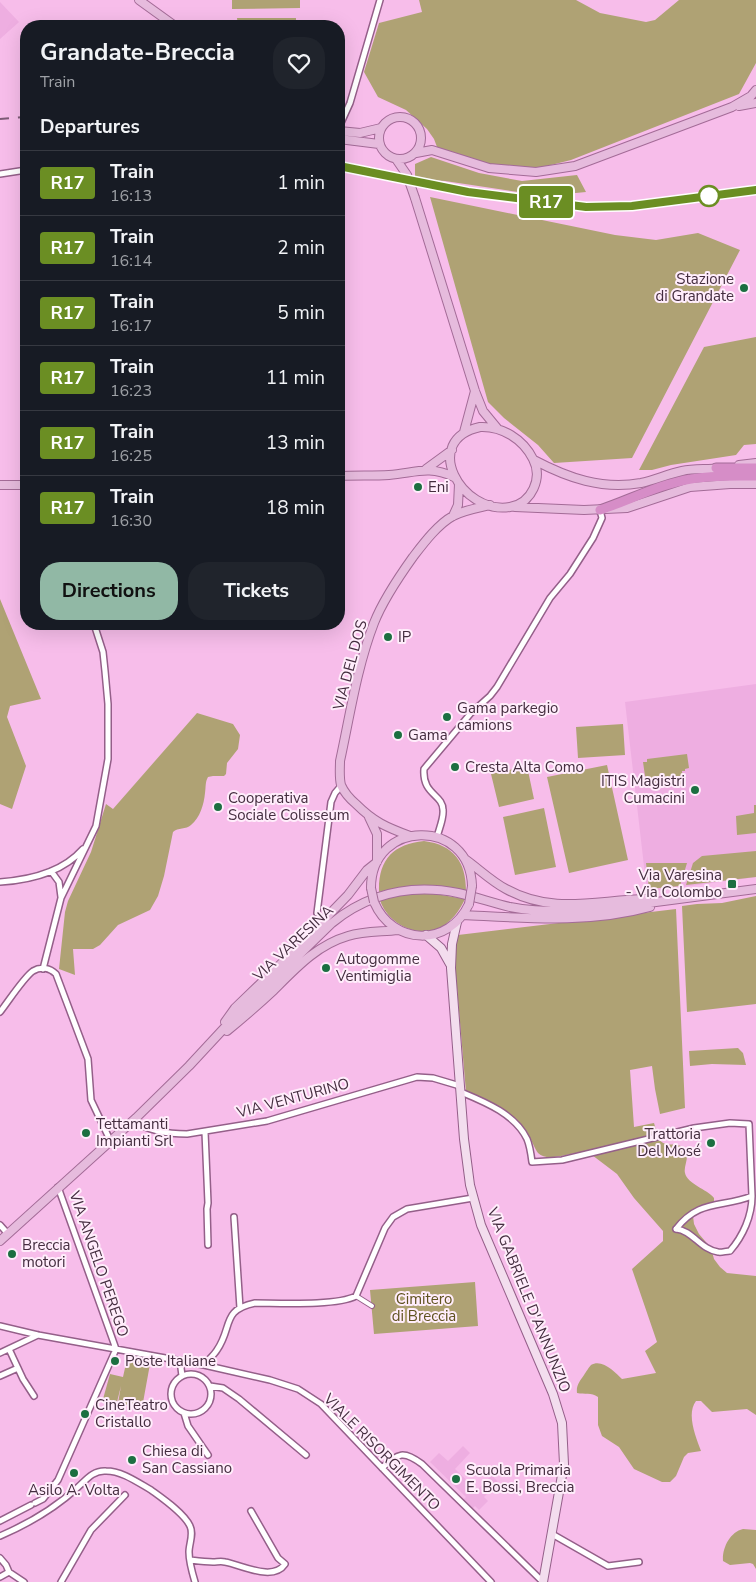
<!DOCTYPE html>
<meta charset="utf-8">
<style>
body{margin:0;font-family:"Nunito Sans",sans-serif;background:#20242c;color:#f1f3f6;height:100vh;display:flex;flex-direction:column;font-size:19px;white-space:nowrap}
*{box-sizing:border-box;margin:0}
p{font-size:16px;color:#9ea1a6}
.icon{flex:none;width:28px;height:28px;fill:none;stroke:currentColor;stroke-width:2;stroke-linecap:round;stroke-linejoin:round}
.map{position:relative;flex:1;overflow:hidden}
.sheet{position:absolute;left:20px;top:20px;width:325px;height:610px;display:flex;flex-direction:column;background:#171b24;border-radius:20px;box-shadow:0 5px 20px #0002}
.sheet>*{flex:none}
.badge{padding:0 10px;border-radius:4px;font-size:18px;line-height:32px}
.map>.badge{position:absolute;translate:-50% -50%;box-shadow:0 0 0 2px #fff}
h2{padding:0 20px;font-size:19px;line-height:45px}
.round{display:grid;place-items:center;flex:none;width:52px;height:52px;border-radius:20px;background:#20242c}
.summary{display:flex;align-items:center;justify-content:space-between;height:85px;padding:0 20px}
h1{font-size:24px;font-weight:700;line-height:38px}
.button{display:flex;gap:10px;margin-top:auto;padding:10px 20px}
.button a{flex:1;height:58px;border-radius:20px;background:#91b8a5;color:#111;font-size:20px;font-weight:700;line-height:58px;text-align:center}
.button a+a{background:#20242c;color:#f1f3f6}
ul{padding:0;list-style:none}
li{display:flex;align-items:center;gap:15px;height:65px;padding:0 20px;border-top:1px solid #363941}
li div{flex:1}
li b{display:block;font-size:19px}
li em{font-style:normal}
li .badge{min-width:55px;font-weight:700;text-align:center}
.map>svg:first-child{display:block}
.built{fill:#eeaee1}
.green{fill:#afa274}
.lines{fill:none;stroke-linecap:round;stroke-linejoin:round}
.pedestrian-casing{stroke:#945f89;stroke-width:6}
.minor-casing{stroke:#945f89;stroke-width:8}
.secondary-casing{stroke:#945f89;stroke-width:10}
.primary-casing{stroke:#a36b97;stroke-width:10}
.motorway-casing{stroke:#a36b97;stroke-width:11}
.pedestrian{stroke:#fff;stroke-width:4}
.minor{stroke:#fff;stroke-width:5}
.secondary{stroke:#f3ddee;stroke-width:8}
.primary{stroke:#e6bbdd;stroke-width:8}
.motorway{stroke:#d68dc7;stroke-width:9}
.rail{stroke:#7d5b76;stroke-width:2;stroke-dasharray:9 9;stroke-linecap:butt}
.primary-bridge-casing{stroke:#a36b97;stroke-width:10;stroke-linecap:butt}
.primary-bridge{stroke:#e6bbdd;stroke-width:8}
.line-casing{stroke:#fff;stroke-width:11}
.line{stroke:#6b8e23;stroke-width:8}
.stop-dot{fill:#fff;stroke:#6b8e23;stroke-width:2.5}
.poi-dot{fill:#1c6f41;stroke:#ffedfb;stroke-width:2}
.labels{text-anchor:middle;dominant-baseline:central;stroke-width:4;stroke-linejoin:round;paint-order:stroke}
.poi-label{font-size:15px;fill:#442d3f;stroke:#ffedfb;text-anchor:start}
.street-label{font-size:15px;fill:#442d3f;stroke:#ffedfb}
.park-label{font-size:15px;fill:#5f521f;stroke:#ffedfb}
</style>
<div class="map">
<svg width="756" height="1582" viewBox="0 0 756 1582">
<rect width="100%" height="100%" fill="#f7bdea"/>
<path class="built" d="M0 2 19 22 0 39Z
M756 684V877L647 892 625 702Z
M463 1446 470 1453 455 1469 477 1490 492 1475 502 1487 497 1491 493 1488 484 1497 488 1501 479 1510 475 1506 472 1509 463 1500 466 1497 430 1462 439 1453 448 1461Z"/>
<path class="green" d="M232 0H300V8L232 9Z
M419 0H576L600 13 646 22 655 20 679 0H756V63L739 94 571 160 539 168 490 164 437 147 434 139 427 129 406 110 378 97 364 72 379 23 422 12Z
M237 18H296V26H238Z
M431 157 479 173 522 181 577 175 586 192 545 196 445 181 415 179V164Z
M430 197 615 235 656 240 698 233 740 250 632 458 554 463 538 445 504 418 488 402Z
M756 337V444L744 445 736 455 671 465 652 470H639L704 347Z
M0 599 41 699 10 706 7 717 26 766 12 809 0 804Z
M197 713 233 724 240 735 238 749 227 763 226 774 224 776H213L208 777C205 782 206 787 205 793 204 804 200 818 191 825 186 830 178 827 173 832L164 876 158 896 150 910 118 925 100 945 93 949H73L75 975 59 969 65 912 68 901 91 852 106 804 113 809Z
M623 724 625 755 578 758 576 727Z
M687 754 689 768 685 769V771H682L684 784 659 787 654 784 646 783 643 762H647V759Z
M607 765 628 860 569 873 547 777Z
M527 766 534 799 499 807 491 774Z
M754 805H756V833L737 835 736 816 754 813Z
M544 808 556 867 515 875 503 817Z
M424 841C454 845 466 862 466 891 433 884 412 883 379 892 378 860 393 844 424 841Z
M756 851V877L686 885 693 863 702 856Z
M646 863H687L680 886 649 889Z
M424 893 436 894 465 899C460 909 455 917 446 924 423 941 388 926 380 900L406 894Z
M756 896V1004L687 1012 682 906 697 904 722 903Z
M676 909 685 1108 660 1114 655 1089 652 1066 630 1070 634 1127 654 1123 658 1136 561 1156C554 1157 544 1159 538 1153 535 1150 530 1135 525 1129 511 1110 487 1100 466 1092L455 964V946L458 935Z
M738 1048 743 1053 746 1065 712 1064 690 1066 689 1051Z
M658 1138C664 1148 674 1142 683 1147 692 1153 683 1166 685 1173 687 1184 707 1189 714 1198V1203L693 1216 694 1224 699 1234 711 1248 714 1259 720 1267 727 1273 756 1276V1415L747 1409 712 1412 701 1401H696C686 1414 696 1437 701 1451L688 1453 684 1457 676 1476 670 1482H662L634 1469 619 1447 602 1436 598 1425V1397C591 1392 585 1395 577 1393 576 1385 580 1381 584 1375 586 1372 589 1367 591 1365 602 1358 616 1373 622 1379L656 1373 645 1351 657 1342 632 1269 663 1241V1231L634 1198 617 1174 592 1155Z
M475 1282 478 1326 374 1334 370 1290Z
M127 1359 150 1364 142 1408 118 1403 121 1386 117 1402 103 1399 110 1374 123 1377Z
M743 1529 756 1530V1569L753 1564 750 1563 730 1565 723 1561C722 1548 730 1532 743 1529Z"/>
<g class="lines">
<defs>
<path id="pedestrian" d="M356 1296 372 1306"/>
<path id="minor" d="M340 125 350 103 380 0
M0 174 26 170
M437 837C439 829 444 818 443 810 443 794 422 795 424 769L471 713 490 696 497 687 550 598 570 574 593 538 602 518 600 510
M51 871 59 882 61 897
M0 882C30 880 62 873 83 849
M317 913 331 802 335 793 341 786
M43 969 61 898 96 826 108 759V704L105 671 103 652 94 624
M0 1012C8 1002 24 977 33 971 41 966 50 968 56 974L88 1059 91 1100 110 1140
M461 1092C485 1102 515 1114 527 1139 530 1146 531 1154 532 1162L562 1160 694 1128 730 1123 749 1124 752 1196C721 1208 699 1199 676 1229
M132 1121C148 1130 168 1134 187 1134L267 1121 417 1077 433 1078 460 1086
M205 1132 208 1203 207 1209 208 1245
M58 1187 116 1349
M234 1217 240 1308
M0 1225 8 1234
M676 1229C692 1230 701 1250 718 1252 721 1253 726 1251 730 1251 743 1236 752 1216 752 1196
M0 1326 38 1335 204 1365 270 1380 298 1389 321 1404 491 1582
M9 1349 23 1379 34 1396
M0 1353 38 1335
M180 1360 182 1376
M204 1365C208 1360 214 1355 217 1350 233 1327 221 1310 255 1303 279 1303 337 1306 356 1296L385 1228 393 1217 407 1209 473 1198
M171 1394a20 20 0 1 1 40 0a20 20 0 1 1-40 0Z
M0 1376 18 1368
M210 1386 223 1388 239 1399 306 1455
M184 1413 188 1426 208 1455
M382 1468C399 1453 403 1450 422 1464L543 1582
M35 1503 43 1499 58 1480 116 1349
M0 1521 31 1505
M552 1534 608 1566 639 1562
M0 1536C28 1524 55 1508 77 1488 86 1480 93 1470 106 1471 122 1471 137 1482 151 1490 162 1498 184 1513 190 1526 194 1534 189 1544 189 1552 189 1562 192 1572 195 1582
M0 1558 6 1565 9 1572 24 1582
M190 1560C198 1561 205 1562 213 1562 217 1562 221 1561 225 1562 242 1565 273 1582 285 1564L278 1558 251 1511
M0 1577 9 1572
M61 1582 91 1530 125 1495"/>
<path id="secondary" d="M457 922 452 944 451 968 464 1139 470 1185 481 1225 553 1394 562 1423 564 1464 543 1582
M426 935 441 948 450 964"/>
<path id="primary" d="M139 0 175 26
M739 106 756 103
M379 138a21 21 0 1 1 42 0a21 21 0 1 1-42 0Z
M339 131 360 133 381 128
M339 139 379 144
M416 153 432 150 489 168 536 172 575 166 732 107 751 96 756 90
M396 159 407 175
M415 198 475 391 483 411 497 428
M480 427C502 426 523 439 533 459 543 478 532 503 510 507 461 515 420 440 480 427Z
M464 432 475 391
M534 460C568 478 602 490 641 483 655 480 668 474 682 471 695 468 708 470 720 468
M739 465 756 463
M426 469 452 450
M339 476C356 475 373 476 389 475 415 473 428 465 454 477
M0 485H26
M515 507 584 510 627 508 690 487 730 484H756
M453 516 458 505 459 484
M369 817 377 834V861
M410 836C386 827 374 822 356 804 350 799 344 792 341 785 339 777 340 769 340 761 350 715 357 667 374 623 383 600 398 578 413 557 423 544 438 524 453 516 464 510 478 508 490 505
M465 859C479 869 491 881 506 889 553 915 596 900 646 899
M371 888C371 819 470 817 472 886
M374 902C393 946 449 947 469 904
M463 915C525 918 589 924 650 907
M225 1022 235 1008 287 958 348 895 367 870 377 862
M227 1031C243 1018 259 1004 274 990 296 968 317 945 348 936 364 931 382 932 398 930
M0 1241 136 1118 189 1066 228 1024 332 923C369 893 412 884 458 893 476 897 493 903 510 907 535 912 562 912 587 911L756 889"/>
<path id="motorway" d="M716 468H756
M600 510C630 500 660 484 691 479 712 475 734 476 756 476"/>
</defs>
<use href="#pedestrian" class="pedestrian-casing"/>
<use href="#minor" class="minor-casing"/>
<use href="#secondary" class="secondary-casing"/>
<use href="#primary" class="primary-casing"/>
<use href="#motorway" class="motorway-casing"/>
<use href="#pedestrian" class="pedestrian"/>
<use href="#minor" class="minor"/>
<use href="#secondary" class="secondary"/>
<use href="#primary" class="primary"/>
<use href="#motorway" class="motorway"/>
<path class="rail" d="M0 119 26 117
M339 165 467 191 586 207 632 206 756 190"/>
<defs>
<path id="primary-bridge" d="M407 175 415 198
M371 888 374 902
M469 904 472 886"/>
</defs>
<use href="#primary-bridge" class="primary-bridge-casing"/>
<use href="#primary-bridge" class="primary-bridge"/>
</g>
<g class="lines">
<defs>
<path id="line" d="M339 166 468 192 586 207 632 206 756 190"/>
</defs>
<use href="#line" class="line-casing"/>
<use href="#line" class="line"/>
</g>
<circle class="stop-dot" cx="709" cy="196" r="10"/>
<g class="poi-dot">
<circle cx="744" cy="288" r="5"/>
<circle cx="418" cy="487" r="5"/>
<circle cx="388" cy="637" r="5"/>
<circle cx="447" cy="717" r="5"/>
<circle cx="398" cy="735" r="5"/>
<circle cx="455" cy="767" r="5"/>
<circle cx="695" cy="790" r="5"/>
<circle cx="218" cy="807" r="5"/>
<rect x="727" y="879" width="10" height="10" rx="2.5"/>
<circle cx="326" cy="968" r="5"/>
<circle cx="86" cy="1133" r="5"/>
<circle cx="711" cy="1143" r="5"/>
<circle cx="12" cy="1254" r="5"/>
<circle cx="115" cy="1361" r="5"/>
<circle cx="85" cy="1414" r="5"/>
<circle cx="132" cy="1460" r="5"/>
<circle cx="74" cy="1473" r="5"/>
<circle cx="456" cy="1479" r="5"/>
</g>
<g class="labels">
<g class="poi-label">
<text x="734" y="279" text-anchor="end">Stazione<tspan x="734" dy="17">di Grandate</tspan></text>
<text x="428" y="487">Eni</text>
<text x="398" y="637">IP</text>
<text x="457" y="708">Gama parkegio<tspan x="457" dy="17">camions</tspan></text>
<text x="408" y="735">Gama</text>
<text x="465" y="767">Cresta Alta Como</text>
<text x="685" y="781" text-anchor="end">ITIS Magistri<tspan x="685" dy="17">Cumacini</tspan></text>
<text x="228" y="798">Cooperativa<tspan x="228" dy="17">Sociale Colisseum</tspan></text>
<text x="722" y="875" text-anchor="end">Via Varesina<tspan x="722" dy="17">- Via Colombo</tspan></text>
<text x="336" y="959">Autogomme<tspan x="336" dy="17">Ventimiglia</tspan></text>
<text x="96" y="1124">Tettamanti<tspan x="96" dy="17">Impianti Srl</tspan></text>
<text x="701" y="1134" text-anchor="end">Trattoria<tspan x="701" dy="17">Del Mosé</tspan></text>
<text x="22" y="1245">Breccia<tspan x="22" dy="17">motori</tspan></text>
<text x="125" y="1361">Poste Italiane</text>
<text x="95" y="1405">CineTeatro<tspan x="95" dy="17">Cristallo</tspan></text>
<text x="142" y="1451">Chiesa di<tspan x="142" dy="17">San Cassiano</tspan></text>
<text x="466" y="1470">Scuola Primaria<tspan x="466" dy="17">E. Bossi, Breccia</tspan></text>
<text x="74" y="1490" text-anchor="middle">Asilo A. Volta</text>
</g>
<g class="street-label">
<text transform="translate(350 665) rotate(-75)">VIA DEL DOS</text>
<text transform="translate(293 943) rotate(-43)">VIA VARESINA</text>
<text transform="translate(293 1098) rotate(-15)">VIA VENTURINO</text>
<text transform="translate(99 1264) rotate(71)">VIA ANGELO PEREGO</text>
<text transform="translate(529 1300) rotate(68)">VIA GABRIELE D'ANNUNZIO</text>
<text transform="translate(382 1452) rotate(45)">VIALE RISORGIMENTO</text>
</g>
<g class="park-label">
<text x="424" y="1299">Cimitero<tspan x="424" dy="17">di Breccia</tspan></text>
</g>
</g>
</svg>
<b class="badge" style="left:546px;top:202px;background:#6b8e23;color:#fff">R17</b>
<section class="sheet">
<div class="summary"><div><h1>Grandate-Breccia</h1><p>Train</p></div><a class="round"><svg class="icon" aria-label="heart" viewBox="0 0 24 24"><path d="M12 20l-8-8c-3-5 5-10 8-4 3-6 11-1 8 4z"/></svg></a></div>
<h2>Departures</h2>
<ul>
<li><span class="badge" style="background:#6b8e23;color:#fff">R17</span><div><b>Train</b><p>16:13</p></div><em>1 min</em></li>
<li><span class="badge" style="background:#6b8e23;color:#fff">R17</span><div><b>Train</b><p>16:14</p></div><em>2 min</em></li>
<li><span class="badge" style="background:#6b8e23;color:#fff">R17</span><div><b>Train</b><p>16:17</p></div><em>5 min</em></li>
<li><span class="badge" style="background:#6b8e23;color:#fff">R17</span><div><b>Train</b><p>16:23</p></div><em>11 min</em></li>
<li><span class="badge" style="background:#6b8e23;color:#fff">R17</span><div><b>Train</b><p>16:25</p></div><em>13 min</em></li>
<li><span class="badge" style="background:#6b8e23;color:#fff">R17</span><div><b>Train</b><p>16:30</p></div><em>18 min</em></li>
</ul>
<div class="button"><a>Directions</a><a>Tickets</a></div>
</section>
</div>
